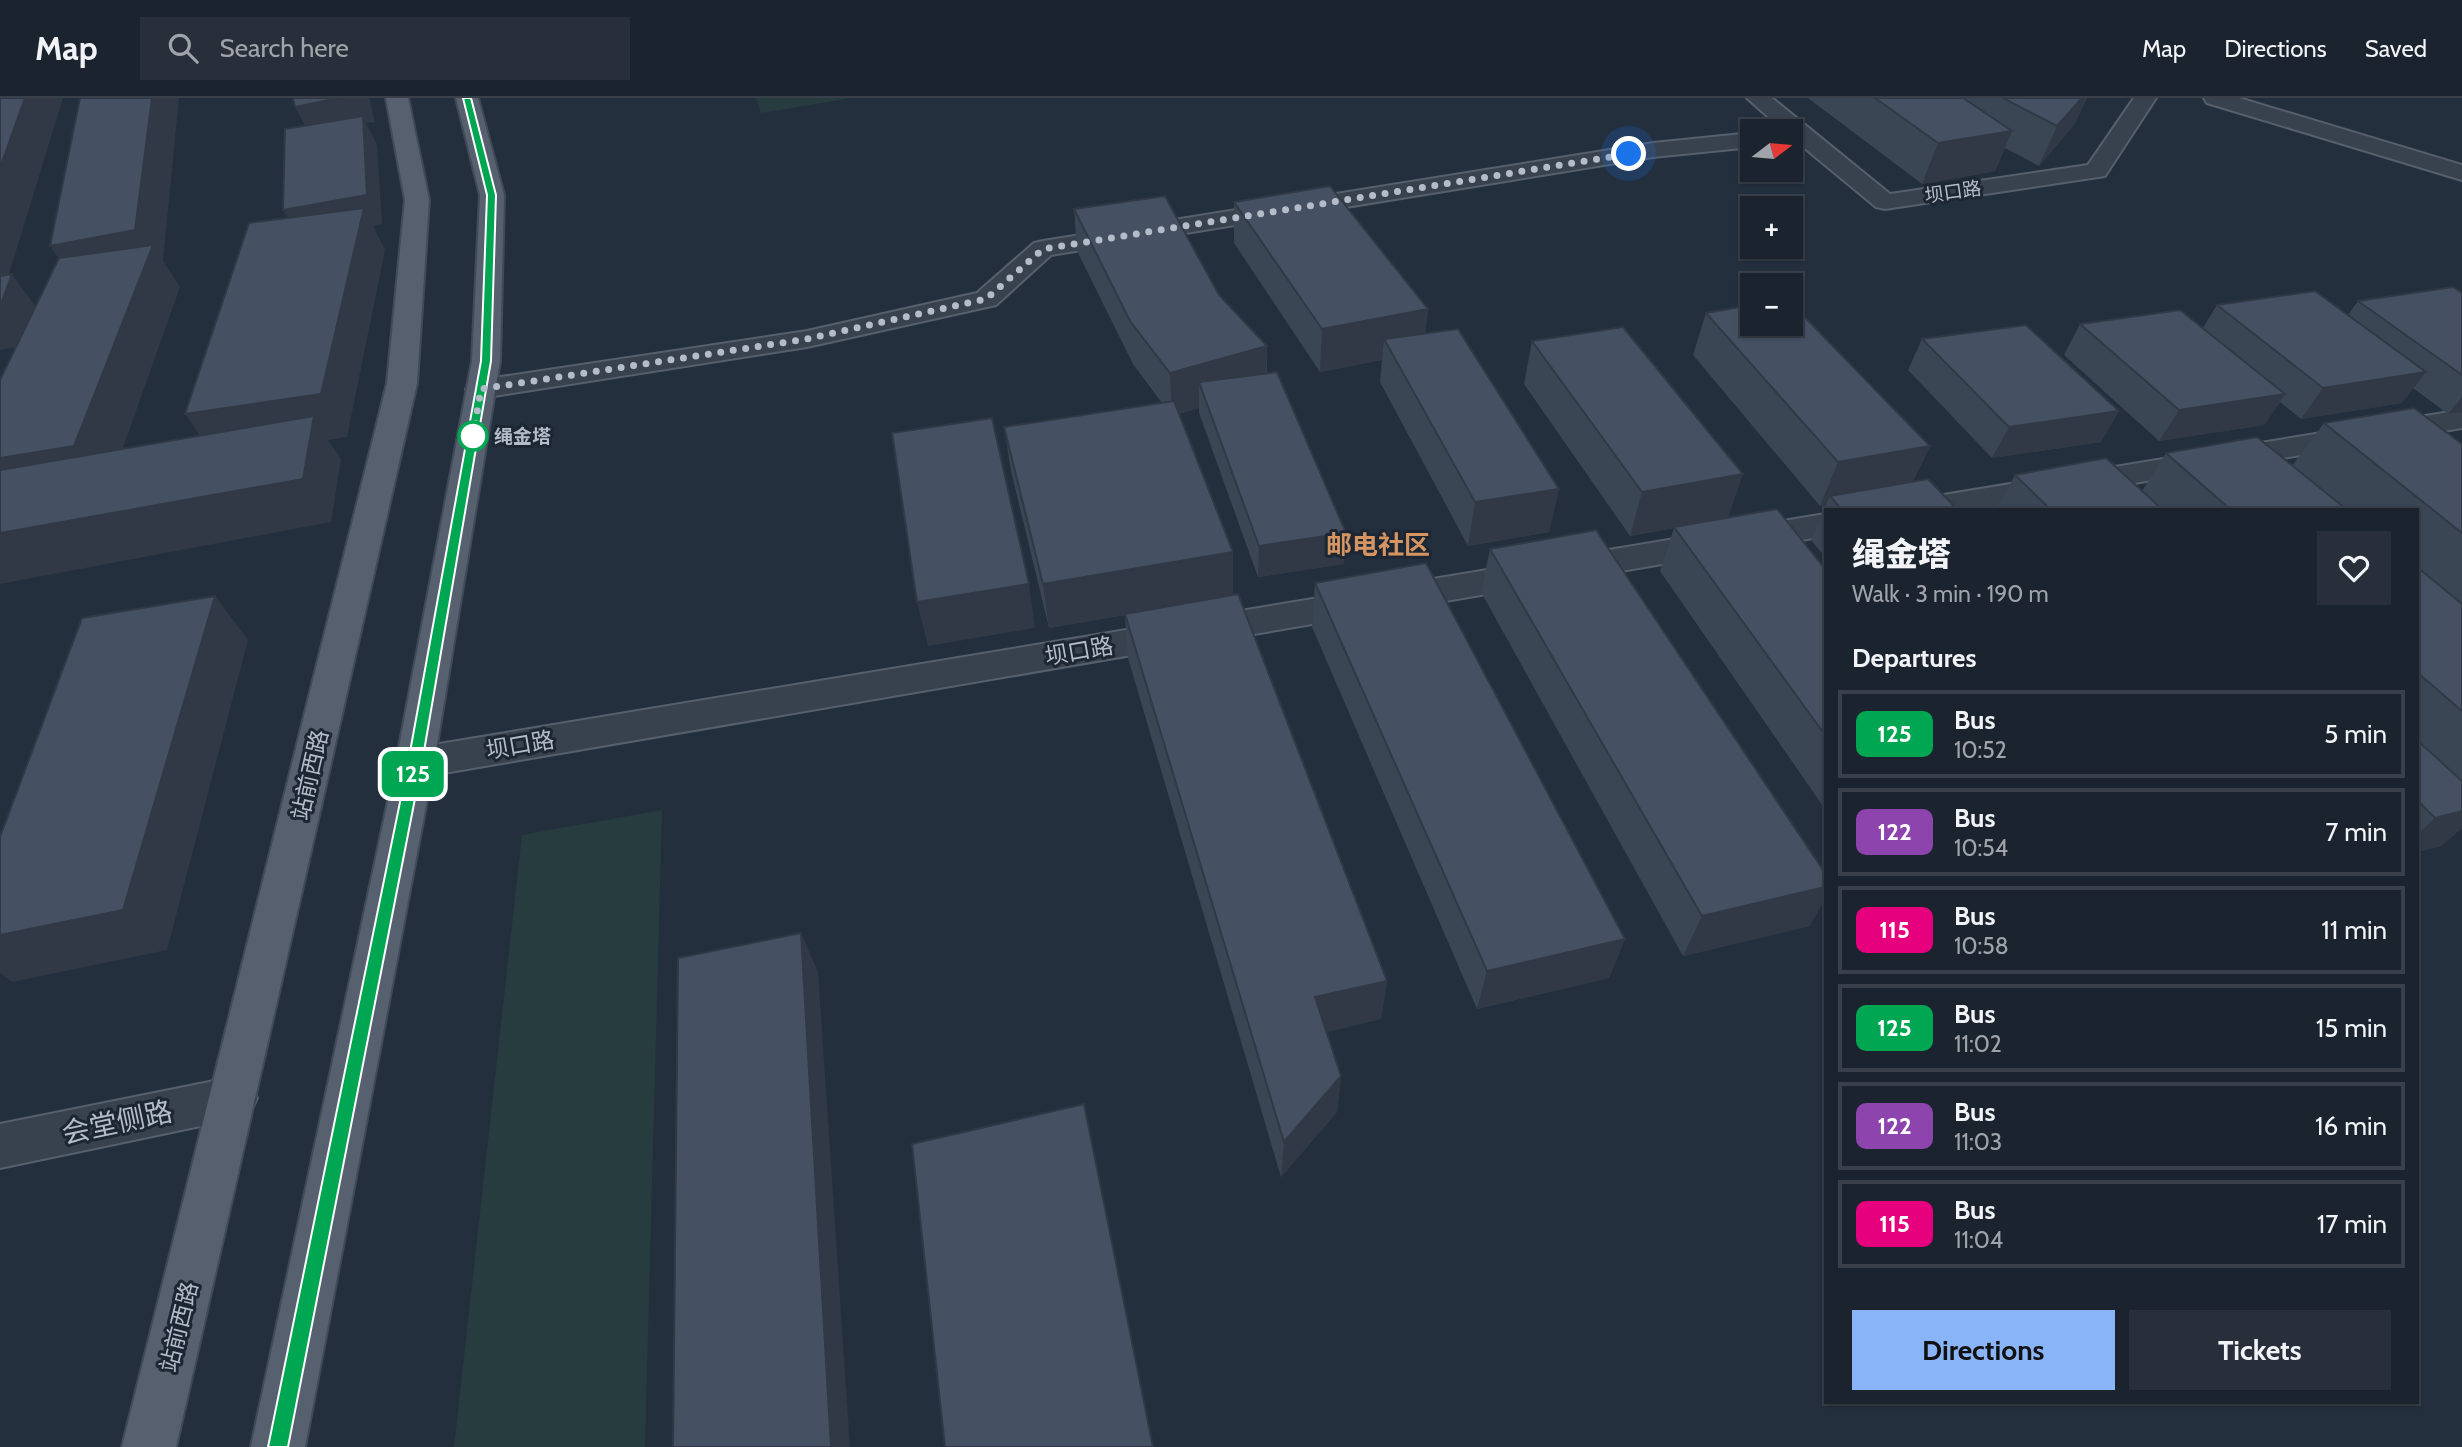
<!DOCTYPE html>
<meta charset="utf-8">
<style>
body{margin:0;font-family:Cabin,"Noto Sans SC",sans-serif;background:#282f3a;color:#f1f3f6;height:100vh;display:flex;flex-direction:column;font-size:26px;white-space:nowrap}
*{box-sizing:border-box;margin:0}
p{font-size:23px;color:#a0a4aa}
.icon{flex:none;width:38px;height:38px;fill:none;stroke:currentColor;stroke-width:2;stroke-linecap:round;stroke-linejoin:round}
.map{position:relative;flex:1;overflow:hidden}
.side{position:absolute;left:1824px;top:410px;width:595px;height:896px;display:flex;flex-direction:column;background:#1b232e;border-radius:0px;box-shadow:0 2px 5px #0004,0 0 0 2px #39404a}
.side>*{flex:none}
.badge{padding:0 14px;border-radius:10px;font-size:24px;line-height:46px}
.needle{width:46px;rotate:74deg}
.controls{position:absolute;left:1740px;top:21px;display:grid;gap:14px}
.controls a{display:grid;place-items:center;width:63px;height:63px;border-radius:0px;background:#1b232e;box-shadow:0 2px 5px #0004,0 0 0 2px #39404a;font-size:35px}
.you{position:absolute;width:35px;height:35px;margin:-18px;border:5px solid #fff;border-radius:50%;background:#1a73e8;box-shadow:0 0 0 10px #1a73e833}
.map>.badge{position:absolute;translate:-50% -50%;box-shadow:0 0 0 4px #fff}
h2{padding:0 28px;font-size:26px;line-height:63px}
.round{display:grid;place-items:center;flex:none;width:74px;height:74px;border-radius:0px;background:#282f3a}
.summary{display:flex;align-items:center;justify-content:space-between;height:119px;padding:0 28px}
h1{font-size:33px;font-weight:800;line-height:52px}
.primary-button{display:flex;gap:14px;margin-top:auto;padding:14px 28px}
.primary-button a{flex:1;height:80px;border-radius:0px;background:#8ab4f8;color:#111;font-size:28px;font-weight:800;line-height:80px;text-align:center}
.primary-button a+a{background:#282f3a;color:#f1f3f6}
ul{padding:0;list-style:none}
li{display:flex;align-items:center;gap:21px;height:88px;margin:0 14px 10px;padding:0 14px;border:4px solid #39404a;border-radius:0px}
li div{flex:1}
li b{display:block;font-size:26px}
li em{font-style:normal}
li .badge{min-width:77px;font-weight:700;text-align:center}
header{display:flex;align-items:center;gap:42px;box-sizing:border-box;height:98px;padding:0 35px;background:#1b232e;border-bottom:2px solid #39404a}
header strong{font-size:33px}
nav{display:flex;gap:38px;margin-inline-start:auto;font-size:24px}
.search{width:490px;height:63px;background:#282f3a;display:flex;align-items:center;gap:18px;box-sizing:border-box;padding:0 24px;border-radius:0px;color:#a0a4aa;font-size:26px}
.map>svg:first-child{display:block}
.green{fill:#263c3f}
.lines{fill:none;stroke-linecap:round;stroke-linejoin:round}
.minor-casing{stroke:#565f6c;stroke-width:4}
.major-casing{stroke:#414a57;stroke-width:4}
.minor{fill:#38414e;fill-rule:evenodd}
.major{fill:#56606e;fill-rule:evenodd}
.wall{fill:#3b4654}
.shaded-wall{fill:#303945}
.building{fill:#455162;stroke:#303945;stroke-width:2}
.line{fill:#00a651;stroke:#fff;stroke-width:2}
.walk{stroke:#b4bcc9;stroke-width:7;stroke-dasharray:0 12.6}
.stop-dot{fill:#fff;stroke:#00a651;stroke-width:3.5}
.labels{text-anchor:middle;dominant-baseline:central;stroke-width:6;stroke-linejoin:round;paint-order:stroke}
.far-street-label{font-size:19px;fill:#b4bcc9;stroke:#1d2633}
.far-stop-label{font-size:19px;font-weight:bold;fill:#b4bcc9;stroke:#1d2633;text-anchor:start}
.street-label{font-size:23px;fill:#b4bcc9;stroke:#1d2633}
.quarter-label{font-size:26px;font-weight:bold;fill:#d59563;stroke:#1d2633}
.near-street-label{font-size:28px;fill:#b4bcc9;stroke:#1d2633}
</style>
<header>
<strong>Map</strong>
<div class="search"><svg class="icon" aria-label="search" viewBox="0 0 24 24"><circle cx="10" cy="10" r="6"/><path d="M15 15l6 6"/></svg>Search here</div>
<nav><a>Map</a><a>Directions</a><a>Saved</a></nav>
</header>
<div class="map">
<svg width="2462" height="1349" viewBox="0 0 2462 1349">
<rect width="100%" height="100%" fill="#242f3e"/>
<path class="green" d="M756 0H852L761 15Z
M662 712 645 1349H454L522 737Z"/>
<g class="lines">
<defs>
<path id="minor" d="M1747 0H1772L1890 96 2088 67 2134 0H2156L2105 78 1885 111 1876 109 1790 38V33H1784Z
M2204 0H2239L2462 67V82L2207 5Z
M1752 35V49L1653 59 1051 157 996 207 807 249 481 300 471 297 466 291 471 285 481 282 807 233 977 195 1034 145 1043 143 1653 45Z
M2462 312V330L1979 411H1903L1908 404 1919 401Z
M1825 416V438L415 680 401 675 396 665 401 655 415 650Z
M234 979 250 985 257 1000 250 1015 234 1021 0 1070V1026Z"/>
<path id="major" d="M386 0H408L429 102 417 285 176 1349H122L387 285 405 102Z
M456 0H478L504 97 500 263 434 665 305 1349H251L396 665 472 263 480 97Z"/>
</defs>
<use href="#minor" class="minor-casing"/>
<use href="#major" class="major-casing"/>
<use href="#minor" class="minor"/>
<use href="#major" class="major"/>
</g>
<path class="wall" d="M1808 0H1963L1979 11 1964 0H2087L2074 27 2039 68 2005 50 1995 73 1922 86Z
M1234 104 1428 211 1425 236 1559 391 1549 434 1468 448 1380 284 1382 262 1320 274 1234 145Z
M1074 111 1219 197 1267 248V275L1344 466 1258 479 1199 315V310L1179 316 1233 497 1387 883 1381 921 1326 934 1341 978 1337 1014 1281 1079 1128 560 1125 517 1049 530 1011 373 1004 329 1162 305 1133 266 1077 153Z
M2462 195V314L2448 316 2413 290 2402 305 2301 321 2280 304 2264 327 2159 343 2064 257 2080 226 2203 230 2217 207 2348 217 2358 203Z
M1706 215 1930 348 1913 383 1957 411H1825V459L1811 442 1826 407 1820 408 1693 257Z
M1922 241 2119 313 2101 344 1992 360 1908 272Z
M1532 243 1728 420 1825 471V711L1660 473 1674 430 1630 438 1524 286Z
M2324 325 2462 346V730L2441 748 2417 754V411H1997L2015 377 2142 393 2166 355 2292 368Z
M1490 451 1810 828 1683 858 1481 494Z
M1315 485 1625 841 1609 880 1477 911 1312 529Z"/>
<path class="shaded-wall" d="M25 0H63L8 179 0 180V70Z
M152 0H179L163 163 180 189 108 392 0 410V360L79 190 50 148Z
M338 0H369L375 24 366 25 377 47 382 126 373 128 385 152 347 339 328 342 341 361 331 424 0 486V435L215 359 185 316 299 141 283 112 310 37 295 9Z
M2082 0H2087L2074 27 2039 68 2057 28Z
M2012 33 1995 73 1922 86 1938 45Z
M12 176 43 219 35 246 0 252V203Z
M1428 211 1423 254 1384 241 1382 262 1320 274 1322 231Z
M1267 248 1266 291 1199 284V310L1172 318 1170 275Z
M2426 274 2402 305 2301 321 2323 290Z
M2285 296 2264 327 2159 343 2179 312Z
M2462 299V314L2448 316Z
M2119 313 2101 344 1992 360 2009 329Z
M1930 348 1909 391 1830 398 1826 407 1820 408 1838 364Z
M1743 376 1728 420 1630 438 1642 394Z
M1559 391 1549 434 1468 448 1475 404Z
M1346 435 1344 466 1258 479 1259 448Z
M1233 454V498L1049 530 1043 486Z
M1029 486 1035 530 928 548 917 504Z
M215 498 248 542 167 852 12 884 0 875V837Z
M2462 713V730L2441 748 2417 754V737L2435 720Z
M1825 789V801L1810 828 1683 858 1702 818Z
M801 835 818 874 850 1349H831Z
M1625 841 1609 880 1477 911 1487 873Z
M1387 883 1381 921 1311 937 1315 899Z
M1341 978 1337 1014 1281 1079 1284 1044Z"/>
<path class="building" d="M0 0H25L0 70Z
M80 0H152L135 132 50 148Z
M293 0H338L295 9Z
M1875 0H1963L2012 33 1938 45Z
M2003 0H2082L2057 28Z
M363 18 367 97 283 112 285 31Z
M1330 88 1428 211 1322 231 1234 104Z
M1165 98 1219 197 1267 248 1170 275 1130 223 1074 111Z
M364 110 321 296 185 316 249 125Z
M153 147 74 348 0 360V282L59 160Z
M12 176 2 203H0V178Z
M2453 189 2462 195V277L2358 203Z
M2315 193 2426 274 2323 290 2217 207Z
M1790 204 1930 348 1838 364 1706 215 1752 207V226H1790Z
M2180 212 2285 296 2179 312 2080 226Z
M2026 227 2119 313 2009 329 1922 241Z
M1623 229 1743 376 1642 394 1532 243Z
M1458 231 1559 391 1475 404 1384 241Z
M1277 274 1346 435 1259 448 1199 284Z
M1174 303 1233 454 1043 486 1004 329Z
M2414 310 2462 346V435L2324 325Z
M314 318 303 381 0 435V372Z
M992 320 1029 486 917 504 892 335Z
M2257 339 2346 411H2230L2166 355Z
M2106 360 2162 411H2050L2015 377Z
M1928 381 1957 411H1841L1830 398Z
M1777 411 1825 471V637L1674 429Z
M1596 432 1825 775V789L1702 818 1490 451Z
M1426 465 1625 841 1487 873 1315 485Z
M2417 469 2462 506V613L2417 574Z
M1238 496 1387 883 1315 899 1341 978 1284 1044 1125 516Z
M215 498 123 812 0 837V739L82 520Z
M2417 642 2462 683V713L2435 720 2417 702Z
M801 835 831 1349H673L678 860Z
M1084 1006 1153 1349H945L912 1046Z"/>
<path class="line" d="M463 0H471L496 97 491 263 422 665 288 1349H268L408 665 481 263 487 97Z"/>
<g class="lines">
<path class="walk" d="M473 338 472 344 481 291 807 241 986 201 1043 151 1629 56"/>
</g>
<circle class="stop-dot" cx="473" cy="338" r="14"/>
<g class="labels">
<g class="far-street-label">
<text transform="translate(1953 94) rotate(-8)">坝口路</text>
</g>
<g class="far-stop-label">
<text x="494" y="338">绳金塔</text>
</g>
<g class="street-label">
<text transform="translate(1079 553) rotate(-10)">坝口路</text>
<text transform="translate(520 647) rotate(-10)">坝口路</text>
<text transform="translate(310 677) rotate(-77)">站前西路</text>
<text transform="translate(179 1229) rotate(-76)">站前西路</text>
</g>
<g class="quarter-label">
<text x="1378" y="447">邮电社区</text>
</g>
<g class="near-street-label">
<text transform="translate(117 1024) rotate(-12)">会堂侧路</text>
</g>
</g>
</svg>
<div class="controls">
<a><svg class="needle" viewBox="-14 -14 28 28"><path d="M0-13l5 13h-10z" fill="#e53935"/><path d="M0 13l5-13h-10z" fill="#a0a4aa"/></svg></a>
<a>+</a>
<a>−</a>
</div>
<div class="you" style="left:1629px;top:56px"></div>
<b class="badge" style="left:413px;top:676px;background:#00a651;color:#fff">125</b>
<section class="side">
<div class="summary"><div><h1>绳金塔</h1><p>Walk · 3 min · 190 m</p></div><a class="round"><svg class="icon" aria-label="heart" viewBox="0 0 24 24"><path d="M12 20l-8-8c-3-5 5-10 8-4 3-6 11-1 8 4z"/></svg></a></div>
<h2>Departures</h2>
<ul>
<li><span class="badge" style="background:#00a651;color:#fff">125</span><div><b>Bus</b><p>10:52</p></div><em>5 min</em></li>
<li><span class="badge" style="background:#8e44ad;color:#fff">122</span><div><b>Bus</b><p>10:54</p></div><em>7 min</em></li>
<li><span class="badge" style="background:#e6007e;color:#fff">115</span><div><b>Bus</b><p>10:58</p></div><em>11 min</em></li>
<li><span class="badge" style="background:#00a651;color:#fff">125</span><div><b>Bus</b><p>11:02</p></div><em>15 min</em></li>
<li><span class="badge" style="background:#8e44ad;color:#fff">122</span><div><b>Bus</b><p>11:03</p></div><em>16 min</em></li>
<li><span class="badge" style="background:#e6007e;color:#fff">115</span><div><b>Bus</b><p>11:04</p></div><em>17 min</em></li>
</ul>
<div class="primary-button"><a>Directions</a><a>Tickets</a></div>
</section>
</div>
